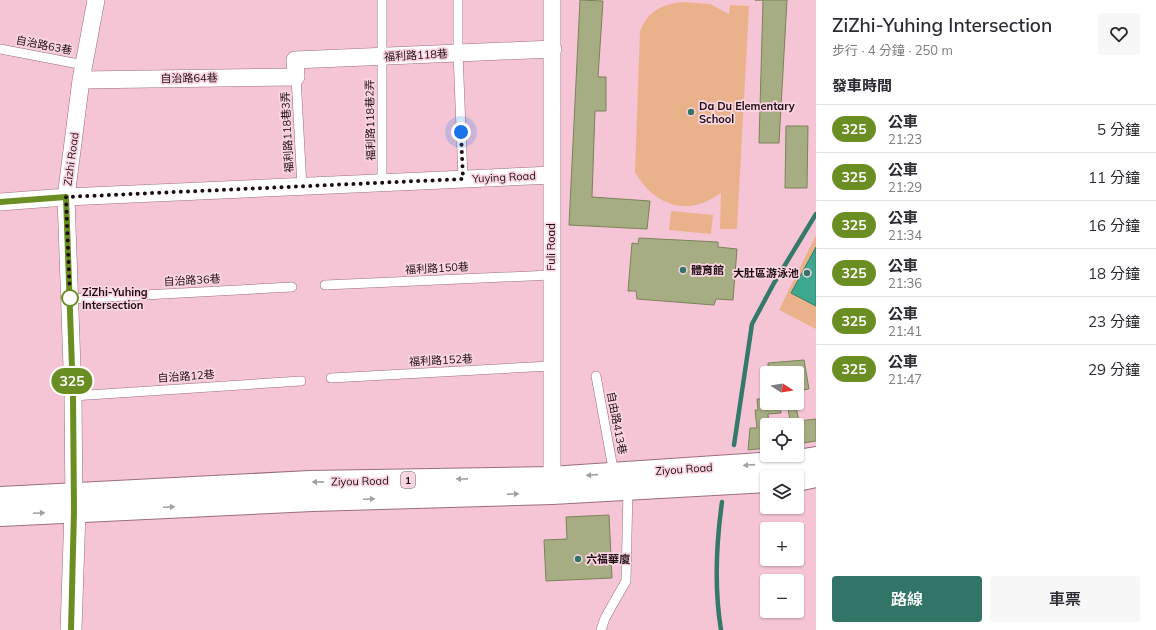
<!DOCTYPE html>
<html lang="zh-TW">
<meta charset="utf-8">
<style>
body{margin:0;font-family:Mulish,"Noto Sans TC",sans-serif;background:#f7f7f7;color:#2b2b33;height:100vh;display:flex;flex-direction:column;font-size:15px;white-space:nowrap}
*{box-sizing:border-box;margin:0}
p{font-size:13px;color:#7c7c81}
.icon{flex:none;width:22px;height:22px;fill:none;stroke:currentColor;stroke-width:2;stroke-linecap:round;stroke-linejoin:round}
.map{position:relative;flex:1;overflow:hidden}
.drawer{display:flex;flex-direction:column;background:#fff;width:340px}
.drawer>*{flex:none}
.badge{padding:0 8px;border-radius:13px;font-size:14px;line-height:26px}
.needle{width:26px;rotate:102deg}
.fabs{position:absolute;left:760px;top:366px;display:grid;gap:8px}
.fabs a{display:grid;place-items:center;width:44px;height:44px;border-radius:4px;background:#fff;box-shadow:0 1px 3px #0004;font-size:20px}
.you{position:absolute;width:20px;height:20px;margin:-10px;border:3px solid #fff;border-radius:50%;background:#1a73e8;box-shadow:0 0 0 6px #1a73e833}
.map>.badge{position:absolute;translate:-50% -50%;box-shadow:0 0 0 2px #fff}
h2{padding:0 16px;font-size:15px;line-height:36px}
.round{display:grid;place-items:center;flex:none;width:42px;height:42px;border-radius:4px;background:#f7f7f7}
.headline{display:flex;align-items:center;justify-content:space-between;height:68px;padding:0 16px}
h1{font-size:19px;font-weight:600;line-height:30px}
.primary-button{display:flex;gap:8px;margin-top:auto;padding:8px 16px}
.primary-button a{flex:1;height:46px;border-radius:4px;background:#327465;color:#fff;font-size:16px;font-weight:600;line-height:46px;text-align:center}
.primary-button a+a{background:#f7f7f7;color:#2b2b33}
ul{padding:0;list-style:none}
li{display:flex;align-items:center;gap:12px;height:48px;padding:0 16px;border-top:1px solid #e1e1e2}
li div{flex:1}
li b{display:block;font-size:15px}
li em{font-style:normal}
li .badge{min-width:44px;font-weight:700;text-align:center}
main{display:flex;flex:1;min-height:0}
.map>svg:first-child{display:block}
.grass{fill:#eab28b}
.water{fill:#3ea78f;stroke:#34796a}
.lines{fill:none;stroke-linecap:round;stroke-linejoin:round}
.stream{stroke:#34796a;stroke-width:4.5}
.building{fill:#a6ad82;stroke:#7b8259}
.service-casing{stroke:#9a6e7e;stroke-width:10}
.minor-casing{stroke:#9a6e7e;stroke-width:18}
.tertiary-casing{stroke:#9a6e7e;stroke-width:22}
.primary-casing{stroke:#9a6e7e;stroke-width:24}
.service{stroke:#fff;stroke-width:9}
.minor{stroke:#fff;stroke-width:17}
.tertiary{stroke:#fff;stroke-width:21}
.primary{stroke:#fff;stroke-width:22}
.oneway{fill:#a59ea1}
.line-casing{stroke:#fff;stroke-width:9}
.line{stroke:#6b8e23;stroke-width:6}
.walk{stroke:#1d0d13;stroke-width:4;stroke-dasharray:0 7.2}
.poi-dot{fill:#327465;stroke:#fcd5e2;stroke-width:1.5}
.stop-dot{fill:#fff;stroke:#6b8e23;stroke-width:2}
.labels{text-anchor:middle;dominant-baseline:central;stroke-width:3.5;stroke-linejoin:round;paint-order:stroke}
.shield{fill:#fcd5e2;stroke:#604951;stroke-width:1}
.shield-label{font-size:10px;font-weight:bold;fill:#1d0d13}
.street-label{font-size:11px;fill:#1d0d13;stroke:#fcd5e2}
.poi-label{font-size:11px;font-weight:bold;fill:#1d0d13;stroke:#fcd5e2;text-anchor:start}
.stop-label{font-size:11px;font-weight:bold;fill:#1d0d13;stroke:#fcd5e2;text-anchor:start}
</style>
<main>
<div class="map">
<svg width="816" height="630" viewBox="0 0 816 630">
<rect width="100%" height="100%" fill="#f5c5d6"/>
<path class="grass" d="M682 2 710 4 729 14 730 5 749 6 737 229H720L721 193C713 198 705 203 696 205 670 211 647 194 635 172L640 31C648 11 661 5 682 2Z
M671 211 713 215 711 234 669 230Z
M816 235V329L779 310Z"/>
<path class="water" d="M816 247V306L791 293Z"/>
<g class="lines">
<path class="stream" d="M734 445 752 324 774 283 816 214
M721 630C714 587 716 545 722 502"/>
</g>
<path class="building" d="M580 0 603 1 598 77H606V111H595L592 197 650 201 647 229 569 225Z
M755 0H787L779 143H759L763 0Z
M786 126H808L807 188H785Z
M639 238 718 242V247L737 249 733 300 716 299 714 305 637 299 636 291H628L632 243 638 244Z
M804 360 809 389 797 391V373H768V363Z
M762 377 767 378V403L784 404H780L781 413 768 414 769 425H767V448L748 450 750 428H757L755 410H758L757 399H762Z
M796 407 799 421 816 419V441L797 444V425H772L790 421 788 408Z
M609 515 612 578 546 581 544 540 567 539 566 517Z"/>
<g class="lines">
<defs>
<path id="service" d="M382 0V182
M458 0V53L463 179
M0 49 84 65
M296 77 302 187
M325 285 551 275
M70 299 292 287
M596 376 614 474
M331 378 551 366
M73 396 301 381
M601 630 605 618 626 581 628 489"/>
<path id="minor" d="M81 80 296 77 295 60 553 49
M0 202 66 197 552 175
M552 489V0
M74 505 73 396 66 197 81 80 96 0"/>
<path id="tertiary" d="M71 630 75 511"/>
<path id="primary" d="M797 480 816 476
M0 498 310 482 551 478 791 462 816 458
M0 515 312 500 552 493 767 481"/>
</defs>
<use href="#service" class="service-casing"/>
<use href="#minor" class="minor-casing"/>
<use href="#tertiary" class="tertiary-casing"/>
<use href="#primary" class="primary-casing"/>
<use href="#service" class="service"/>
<use href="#minor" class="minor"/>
<use href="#tertiary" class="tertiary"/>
<use href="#primary" class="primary"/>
</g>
<defs><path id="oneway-solid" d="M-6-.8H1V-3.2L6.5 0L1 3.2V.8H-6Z"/></defs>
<g class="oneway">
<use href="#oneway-solid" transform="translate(749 465) rotate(176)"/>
<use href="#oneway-solid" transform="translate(592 475) rotate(176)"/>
<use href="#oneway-solid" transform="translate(462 479) rotate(179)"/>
<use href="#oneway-solid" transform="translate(318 482) rotate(179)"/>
<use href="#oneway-solid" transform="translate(513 494) rotate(-2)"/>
<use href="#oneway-solid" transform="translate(369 499) rotate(-2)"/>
<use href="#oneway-solid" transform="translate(169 507) rotate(-3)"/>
<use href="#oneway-solid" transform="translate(39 513) rotate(-3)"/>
</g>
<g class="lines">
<defs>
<path id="line" d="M0 202 66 197 73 396 74 511 71 630"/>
</defs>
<use href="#line" class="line-casing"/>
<use href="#line" class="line"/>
<path class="walk" d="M70 298 66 197 463 179 461 132"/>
</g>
<g class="poi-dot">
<circle cx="691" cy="112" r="4"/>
<circle cx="683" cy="270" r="4"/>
<circle cx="807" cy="273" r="4"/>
<circle cx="578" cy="559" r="4"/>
</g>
<circle class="stop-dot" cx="70" cy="298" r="8"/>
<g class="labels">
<rect class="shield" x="401" y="472" width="14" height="16" rx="3"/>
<g class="shield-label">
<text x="408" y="480">1</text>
</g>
<g class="street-label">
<text transform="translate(44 45) rotate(11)">自治路63巷</text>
<text transform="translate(416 55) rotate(-3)">福利路118巷</text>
<text transform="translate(189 78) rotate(-1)">自治路64巷</text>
<text transform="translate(370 120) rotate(-91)">福利路118巷2弄</text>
<text transform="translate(287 132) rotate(-93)">福利路118巷3弄</text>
<text transform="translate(71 159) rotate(-82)">Zizhi Road</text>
<text transform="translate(504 177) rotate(-3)">Yuying Road</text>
<text transform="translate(551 247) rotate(-90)">Fuli Road</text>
<text transform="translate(437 268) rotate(-3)">福利路150巷</text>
<text transform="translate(192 280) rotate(-3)">自治路36巷</text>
<text transform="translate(441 360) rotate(-3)">福利路152巷</text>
<text transform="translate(186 376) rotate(-4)">自治路12巷</text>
<text transform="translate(617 423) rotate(79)">自由路413巷</text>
<text transform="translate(684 469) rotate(-4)">Ziyou Road</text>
<text transform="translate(360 481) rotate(-1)">Ziyou Road</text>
</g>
<g class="poi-label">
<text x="699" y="106">Da Du Elementary<tspan x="699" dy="13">School</tspan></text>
<text x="691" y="270">體育館</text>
<text x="799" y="273" text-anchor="end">大肚區游泳池</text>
<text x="586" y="559">六福華廈</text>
</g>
<g class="stop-label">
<text x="82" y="292">ZiZhi-Yuhing<tspan x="82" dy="13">Intersection</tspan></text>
</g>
</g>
</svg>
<div class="fabs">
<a><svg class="needle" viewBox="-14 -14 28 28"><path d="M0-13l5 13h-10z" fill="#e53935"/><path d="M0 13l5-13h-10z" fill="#7c7c81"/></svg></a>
<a><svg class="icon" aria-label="locate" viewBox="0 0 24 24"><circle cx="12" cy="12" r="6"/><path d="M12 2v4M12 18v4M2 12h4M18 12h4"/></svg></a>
<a><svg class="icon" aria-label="layers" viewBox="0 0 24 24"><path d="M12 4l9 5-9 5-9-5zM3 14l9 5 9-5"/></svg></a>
<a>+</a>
<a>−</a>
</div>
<div class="you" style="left:461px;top:132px"></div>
<b class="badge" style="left:72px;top:381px;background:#6b8e23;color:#fff">325</b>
</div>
<section class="drawer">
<div class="headline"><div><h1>ZiZhi-Yuhing Intersection</h1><p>步行 · 4 分鐘 · 250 m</p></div><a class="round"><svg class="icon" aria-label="heart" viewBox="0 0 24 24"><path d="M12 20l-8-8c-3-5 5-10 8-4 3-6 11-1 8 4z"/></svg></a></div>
<h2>發車時間</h2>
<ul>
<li><span class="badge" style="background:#6b8e23;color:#fff">325</span><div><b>公車</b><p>21:23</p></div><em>5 分鐘</em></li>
<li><span class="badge" style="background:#6b8e23;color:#fff">325</span><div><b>公車</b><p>21:29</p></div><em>11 分鐘</em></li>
<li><span class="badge" style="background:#6b8e23;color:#fff">325</span><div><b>公車</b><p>21:34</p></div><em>16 分鐘</em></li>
<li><span class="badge" style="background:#6b8e23;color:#fff">325</span><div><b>公車</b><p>21:36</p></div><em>18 分鐘</em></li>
<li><span class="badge" style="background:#6b8e23;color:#fff">325</span><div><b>公車</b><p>21:41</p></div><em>23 分鐘</em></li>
<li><span class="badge" style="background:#6b8e23;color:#fff">325</span><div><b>公車</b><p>21:47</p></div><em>29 分鐘</em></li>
</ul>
<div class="primary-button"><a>路線</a><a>車票</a></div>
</section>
</main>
